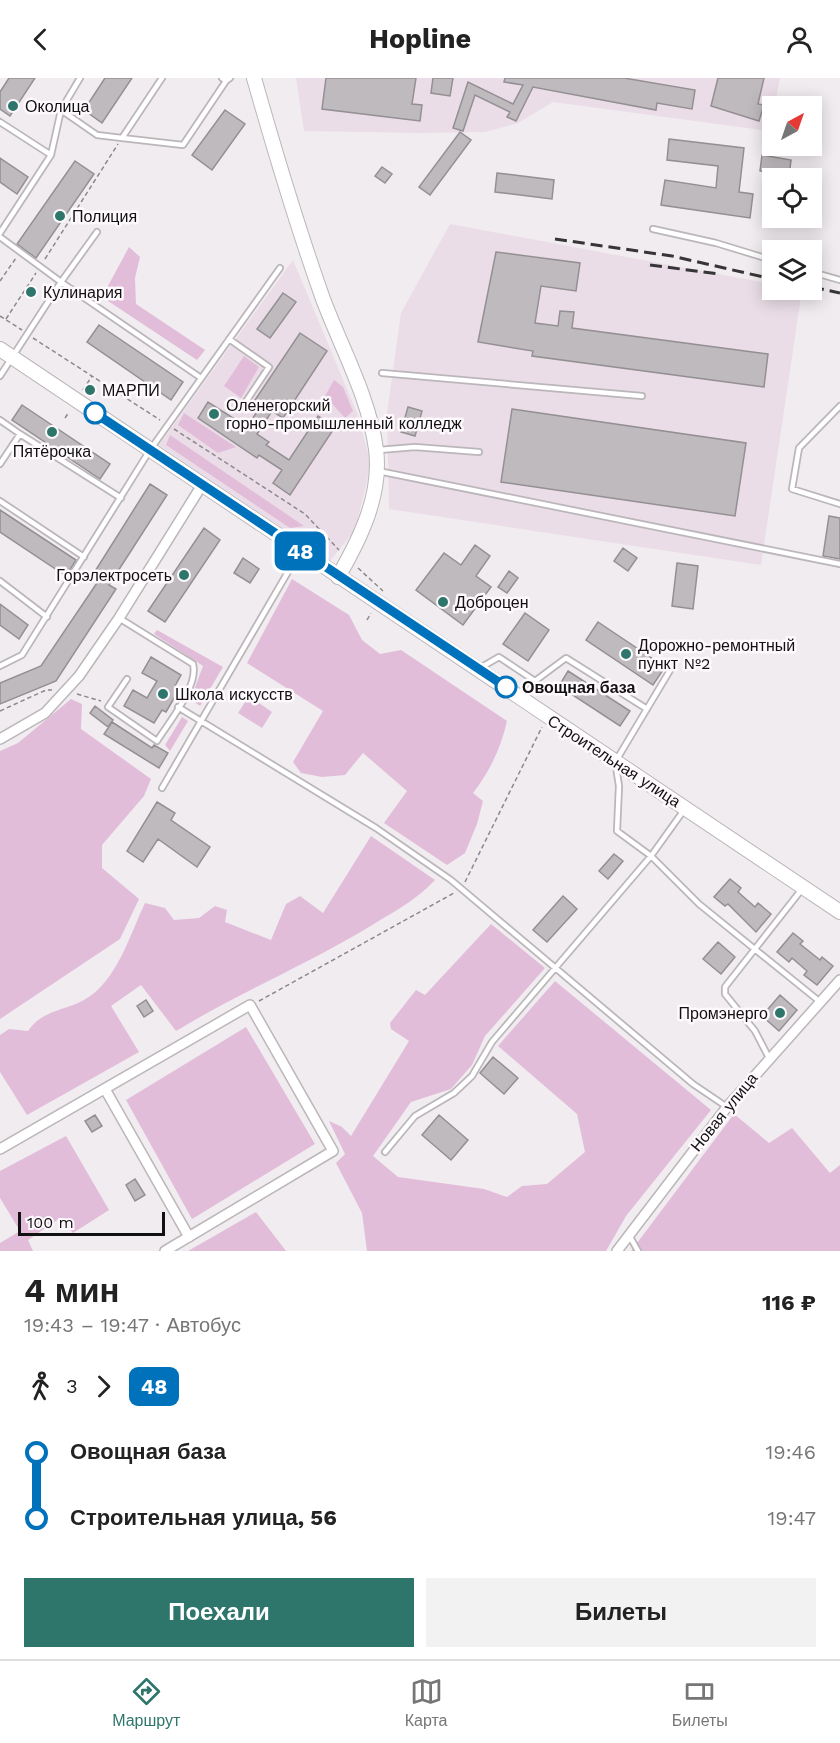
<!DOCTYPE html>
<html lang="ru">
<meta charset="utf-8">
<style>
body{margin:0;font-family:"Work Sans",sans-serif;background:#f2f2f2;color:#222;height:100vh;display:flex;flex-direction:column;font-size:22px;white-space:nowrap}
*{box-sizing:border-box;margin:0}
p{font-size:20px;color:#767676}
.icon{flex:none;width:33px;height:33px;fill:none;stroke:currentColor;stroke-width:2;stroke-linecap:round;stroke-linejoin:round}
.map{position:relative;height:1173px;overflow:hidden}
.details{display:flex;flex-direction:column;background:#fff;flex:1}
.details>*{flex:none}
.badge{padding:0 12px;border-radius:9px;font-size:21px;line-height:39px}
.needle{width:39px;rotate:40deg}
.fabs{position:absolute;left:762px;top:18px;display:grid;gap:12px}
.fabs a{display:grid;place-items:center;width:60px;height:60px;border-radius:0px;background:#fff;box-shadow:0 3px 15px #0003;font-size:30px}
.scale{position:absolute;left:18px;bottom:15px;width:147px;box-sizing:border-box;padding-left:6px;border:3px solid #121112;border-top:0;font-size:16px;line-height:21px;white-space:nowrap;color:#121112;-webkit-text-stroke:4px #fef9fd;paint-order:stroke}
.map>.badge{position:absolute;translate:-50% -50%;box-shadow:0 0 0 3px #fff}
.legs{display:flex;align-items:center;gap:9px;height:66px;padding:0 24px;font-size:20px}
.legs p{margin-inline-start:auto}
.summary{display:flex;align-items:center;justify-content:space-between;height:102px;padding:0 24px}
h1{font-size:33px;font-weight:700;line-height:45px}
.primary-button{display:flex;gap:12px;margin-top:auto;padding:12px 24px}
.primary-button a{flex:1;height:69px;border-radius:0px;background:#2e756c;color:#fff;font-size:24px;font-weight:700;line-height:69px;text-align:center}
.primary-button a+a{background:#f2f2f2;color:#222}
ul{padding:0 24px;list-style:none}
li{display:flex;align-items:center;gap:21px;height:66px;font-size:22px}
li i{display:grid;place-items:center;width:9px;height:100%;margin:0 8px;background:currentColor}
li i::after{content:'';width:15px;height:15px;margin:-8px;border:4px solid;border-radius:50%;background:#fff}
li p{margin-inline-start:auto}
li:first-child i{background:linear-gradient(#0000 50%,currentColor 0)}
li:last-child i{background:linear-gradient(currentColor 50%,#0000 0)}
header{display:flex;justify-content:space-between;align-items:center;height:78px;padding:0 24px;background:#fff;font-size:27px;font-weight:700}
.tabs{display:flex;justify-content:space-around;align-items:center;height:84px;border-top:2px solid #e0e0e0;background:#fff;font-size:16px;color:#767676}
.tabs a{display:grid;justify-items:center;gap:3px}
.tabs .active{color:#2e756c}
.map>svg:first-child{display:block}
.built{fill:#eadde7}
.green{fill:#e2bdda}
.building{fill:#bfbabe;stroke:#938f92;stroke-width:1.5}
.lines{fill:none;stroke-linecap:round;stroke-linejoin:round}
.lane-casing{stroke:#bbb6ba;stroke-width:8}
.street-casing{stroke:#bbb6ba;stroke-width:12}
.secondary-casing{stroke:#bbb6ba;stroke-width:16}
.path{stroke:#8c898b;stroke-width:1.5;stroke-dasharray:4.5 3;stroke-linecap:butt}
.lane{stroke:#fff;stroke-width:4.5}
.street{stroke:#fff;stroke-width:9}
.secondary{stroke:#fff;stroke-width:14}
.rail{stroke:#373637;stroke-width:3;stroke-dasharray:12 6;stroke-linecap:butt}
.line-1-casing{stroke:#fff;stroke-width:14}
.line-1{stroke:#0072bc;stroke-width:9}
.poi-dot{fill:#2e756c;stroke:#fef9fd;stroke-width:2}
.stop-1-dot{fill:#fff;stroke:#0072bc;stroke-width:3}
.labels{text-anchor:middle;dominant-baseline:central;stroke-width:5;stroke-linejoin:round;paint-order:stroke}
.poi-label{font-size:16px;fill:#121112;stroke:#fef9fd;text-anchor:start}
.stop-label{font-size:16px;font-weight:bold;fill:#121112;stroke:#fef9fd;text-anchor:start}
.street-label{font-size:16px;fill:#121112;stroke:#fef9fd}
</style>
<header><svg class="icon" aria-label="back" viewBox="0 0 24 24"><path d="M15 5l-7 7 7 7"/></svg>Hopline<svg class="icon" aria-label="person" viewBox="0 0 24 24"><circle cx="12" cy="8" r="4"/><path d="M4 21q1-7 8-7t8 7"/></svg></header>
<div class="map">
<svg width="840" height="1173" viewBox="0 0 840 1173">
<rect width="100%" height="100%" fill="#f1ecf0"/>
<path class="built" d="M296 0H780L770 53 553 24 518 45 485 54 421 55 304 53Z
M450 146 772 206V212H802L761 487 389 431 387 335 401 235Z
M293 182 357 335 371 386 355 452 329 484 159 367Z"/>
<path class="green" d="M129 169 140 179 135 200 136 226 205 272 197 282 102 219Z
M244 278 259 289 241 320 224 308Z
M334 302 343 309 353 333 345 340 325 318Z
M184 335 236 369 218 375 178 347Z
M170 357 304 448 290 450 166 367Z
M292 501 349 537 362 562 380 576 401 572 507 643C501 670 490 693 473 715L483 723 477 746 465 775 447 787 384 745 407 713 363 675 345 697 322 699 301 695 293 684 323 633 247 585Z
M157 552 223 589 200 628 194 624V612L203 588 154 556Z
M249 618 272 634 262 650 238 635Z
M71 621 82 626 81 651 151 701 144 718 102 767V790L139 821 120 861 0 941V673L18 665Z
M182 639 188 643 170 673 165 667Z
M371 758 435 802C415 824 389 836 364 852 303 888 237 916 176 953L141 907 111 928 139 974 27 1037 0 994V957L9 951 28 953C42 932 64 933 84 922 117 904 130 856 145 825L165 830 174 842 199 840 215 828 227 832 225 844 271 862 286 826 300 818 323 835Z
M491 846 545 890 485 958 472 987 451 1011 411 1024 373 1078 398 1099 484 1111 507 1119 522 1108 547 1106 585 1074 577 1036 498 968 555 903 711 1032 626 1138 606 1173H367L362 1135 336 1085 345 1076 329 1043 342 1049 351 1058 409 963 391 951 390 945 416 912 425 917Z
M246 949 315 1066 192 1141 126 1022Z
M734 1036 769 1065 792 1050 830 1095 840 1087V1173H631Z
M66 1058 109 1132 73 1155 60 1140 28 1162 33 1173H0V1165L20 1153 0 1120V1093Z
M256 1134 286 1173H188Z"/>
<path class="building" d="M9 0H35L10 38 0 31V14Z
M105 0H132L102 45 84 32Z
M326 0H416L412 26 422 27 420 43 322 31Z
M433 0H453L450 18 431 15Z
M505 0H624L695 12 692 31 657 25 656 32 533 9 516 43 507 39 510 34 475 17 463 53 453 50 468 4 513 26 523 7 504 4Z
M718 0H764L758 26 764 27 759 43 711 28Z
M225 32 245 46 212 92 192 77Z
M460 54 471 62 430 117 419 109Z
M669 61 744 70 739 114 753 116 750 140 661 127 665 102 716 110 718 88 667 82Z
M762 77 791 82 789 98 760 93Z
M0 80 28 99 17 116 0 104Z
M75 83 94 96 36 180 17 166Z
M382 89 392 96 385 105 375 98Z
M497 95 554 102 552 121 495 114Z
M496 174 580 185 576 213 541 208 535 245 558 248 560 233 574 234 572 250 768 276 764 309 532 278 533 273 478 264Z
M283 215 296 224 270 260 257 251Z
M99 247 183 304 171 322 87 264Z
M300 255 327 273 283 340 272 333 257 356 269 364 266 367 289 382 318 338 335 349 290 417 273 405 282 392 259 377 257 380 198 340 208 324 247 349 262 326 255 322Z
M22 327 110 386 100 401 12 342Z
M408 329 422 333 415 358 401 354Z
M512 331 746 365 735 438 501 404Z
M150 406 167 417 109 507 116 511 56 603 0 626V605L41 588 99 502 92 498Z
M0 432 76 482 66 498 0 454Z
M829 438 840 440V481L823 478Z
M204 450 220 462 165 544 148 533Z
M475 467 490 478 476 498 491 509 463 547 416 512 444 475 461 487Z
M623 470 637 480 628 493 614 483Z
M243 480 259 491 250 505 234 495Z
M677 485 698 488 693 531 672 528Z
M509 493 518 500 507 515 498 509Z
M0 526 28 547 19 561 0 547Z
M525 535 549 552 528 583 503 566Z
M598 544 665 589 653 607 586 562Z
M151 579 181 597 175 608 180 610 166 634 162 632 154 645 124 628 133 612 147 620 157 603 142 595Z
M568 593 630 633 620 648 559 608Z
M95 628 113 642 108 649 90 635Z
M112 644 152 670 154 667 168 675 159 690 104 656Z
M157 724 175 735 171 742 210 769 197 789 158 761 143 784 127 773Z
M614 776 623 783 608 801 599 793Z
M730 801 741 810 738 814 755 829 758 825 771 836 756 854 728 826 725 828 714 819Z
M563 818 577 831 547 864 533 852Z
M793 855 803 863 800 866 820 882 822 879 833 888 817 907 804 897 807 893 792 880 789 884 777 874Z
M718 864 735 879 721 896 703 881Z
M780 917 797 932 779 953 762 938Z
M146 922 153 933 144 939 137 928Z
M493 979 518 1000 504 1016 480 995Z
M95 1037 102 1048 92 1054 85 1043Z
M439 1037 468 1062 451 1082 422 1057Z
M135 1101 145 1117 135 1123 126 1107Z"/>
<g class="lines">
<defs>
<path id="lane" d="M222 0 226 3 230 0
M61 32 97 57 122 60 162 0
M0 44 51 77 61 32 80 0
M122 60 183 67 226 3
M653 151 716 165 772 182
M97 154 61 204 201 300
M0 155 51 77
M0 159 61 204 0 298
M812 194 840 202
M229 261 269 289 243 328
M382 295 642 318
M840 328 799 370 792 411 840 426
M0 342 20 356 0 386
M20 356 121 420
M379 372 415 369 479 374
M378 393 840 486
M0 423 84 479
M0 503 47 539
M119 540 193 586C199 608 169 644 157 663L108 629 127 601
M0 588 22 577 150 372 280 190
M480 590 499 579 535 603 525 619
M535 603 566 580 647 631
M178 629 376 750 451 802 693 1006 727 1029
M617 681 672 589
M616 689 619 708 617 753 651 778 684 732
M162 710 299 475
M769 980 755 953 725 916V909L802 811
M385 1074 415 1038 454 1015 472 998 492 964 651 778 699 826 819 923
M629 1157 638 1173"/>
<path id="street" d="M0 661 45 635 79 598 119 540 202 407
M105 1011 189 1159
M0 1071 250 927 333 1073 165 1173
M617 1173 727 1029 840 902"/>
<path id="secondary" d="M254 0C275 74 297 148 323 221 341 269 369 319 376 371 382 417 360 461 338 499
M0 271 840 834"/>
</defs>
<use href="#lane" class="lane-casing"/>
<use href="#street" class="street-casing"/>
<use href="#secondary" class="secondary-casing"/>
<path class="path" d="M45 181 118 66
M0 203 16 180
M0 238 22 252
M6 241 36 195
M33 260 160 342
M83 312 92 298
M65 340 69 334
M174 351 305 436 339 472
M358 490 383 513
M367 542 371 535
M77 616 101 623
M0 633 46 612H52
M465 804 542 649
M259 923 454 815"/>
<use href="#lane" class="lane"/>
<use href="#street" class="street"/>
<use href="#secondary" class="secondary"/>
<path class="rail" d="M555 161 672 178 772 201
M650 187 719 196
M812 209 840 215"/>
</g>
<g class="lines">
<defs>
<path id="line-1" d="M95 335 506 609"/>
</defs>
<use href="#line-1" class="line-1-casing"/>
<use href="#line-1" class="line-1"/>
</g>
<g class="poi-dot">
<circle cx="13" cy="28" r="6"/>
<circle cx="60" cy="138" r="6"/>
<circle cx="31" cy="214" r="6"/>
<circle cx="90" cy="312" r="6"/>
<circle cx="214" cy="336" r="6"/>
<circle cx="52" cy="354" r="6"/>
<circle cx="184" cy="497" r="6"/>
<circle cx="443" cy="524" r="6"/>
<circle cx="626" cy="576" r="6"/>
<circle cx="163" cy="616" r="6"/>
<circle cx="780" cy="935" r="6"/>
</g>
<g class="stop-1-dot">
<circle cx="95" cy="335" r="10"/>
<circle cx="506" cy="609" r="10"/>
</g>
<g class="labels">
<g class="poi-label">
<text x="25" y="28">Околица</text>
<text x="72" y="138">Полиция</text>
<text x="43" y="214">Кулинария</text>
<text x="102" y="312">МАРПИ</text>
<text x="226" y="327">Оленегорский<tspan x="226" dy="18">горно-промышленный колледж</tspan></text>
<text x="52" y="373" text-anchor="middle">Пятёрочка</text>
<text x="172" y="497" text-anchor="end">Горэлектросеть</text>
<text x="455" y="524">Доброцен</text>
<text x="638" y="567">Дорожно-ремонтный<tspan x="638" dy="18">пункт №2</tspan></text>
<text x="175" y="616">Школа искусств</text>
<text x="768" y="935" text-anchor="end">Промэнерго</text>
</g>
<g class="stop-label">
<text x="522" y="609">Овощная база</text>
</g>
<g class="street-label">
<text transform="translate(614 683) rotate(33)">Строительная улица</text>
<text transform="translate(724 1034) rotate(-51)">Новая улица</text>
</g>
</g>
</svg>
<div class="fabs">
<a><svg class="needle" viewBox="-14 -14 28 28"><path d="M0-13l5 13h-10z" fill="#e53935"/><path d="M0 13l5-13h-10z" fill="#767676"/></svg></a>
<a><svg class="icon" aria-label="locate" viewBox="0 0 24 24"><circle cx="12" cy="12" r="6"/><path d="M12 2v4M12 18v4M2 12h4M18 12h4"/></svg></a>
<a><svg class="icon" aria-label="layers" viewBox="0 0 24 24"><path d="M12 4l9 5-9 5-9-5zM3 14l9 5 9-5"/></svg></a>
</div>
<div class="scale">100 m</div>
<b class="badge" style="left:300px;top:473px;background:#0072bc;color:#fff">48</b>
</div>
<section class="details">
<div class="summary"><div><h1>4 мин</h1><p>19:43 – 19:47 · Автобус</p></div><b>116 ₽</b></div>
<div class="legs"><svg class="icon" aria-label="walk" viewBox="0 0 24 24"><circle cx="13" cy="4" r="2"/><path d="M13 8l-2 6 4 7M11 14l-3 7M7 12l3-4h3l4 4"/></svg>3<svg class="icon" aria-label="forward" viewBox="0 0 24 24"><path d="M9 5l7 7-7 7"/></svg><b class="badge" style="background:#0072bc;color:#fff">48</b></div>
<ul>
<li><i style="color:#0072bc"></i><b>Овощная база</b><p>19:46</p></li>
<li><i style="color:#0072bc"></i><b>Строительная улица, 56</b><p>19:47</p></li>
</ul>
<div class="primary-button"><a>Поехали</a><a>Билеты</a></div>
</section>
<nav class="tabs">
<a class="active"><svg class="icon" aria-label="directions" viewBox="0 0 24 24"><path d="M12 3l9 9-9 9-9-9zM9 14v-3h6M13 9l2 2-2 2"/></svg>Маршрут</a>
<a><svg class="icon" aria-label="map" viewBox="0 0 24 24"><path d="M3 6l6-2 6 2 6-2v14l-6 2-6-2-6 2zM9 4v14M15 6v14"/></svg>Карта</a>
<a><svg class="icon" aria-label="tickets" viewBox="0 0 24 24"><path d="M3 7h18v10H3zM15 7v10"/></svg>Билеты</a>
</nav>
